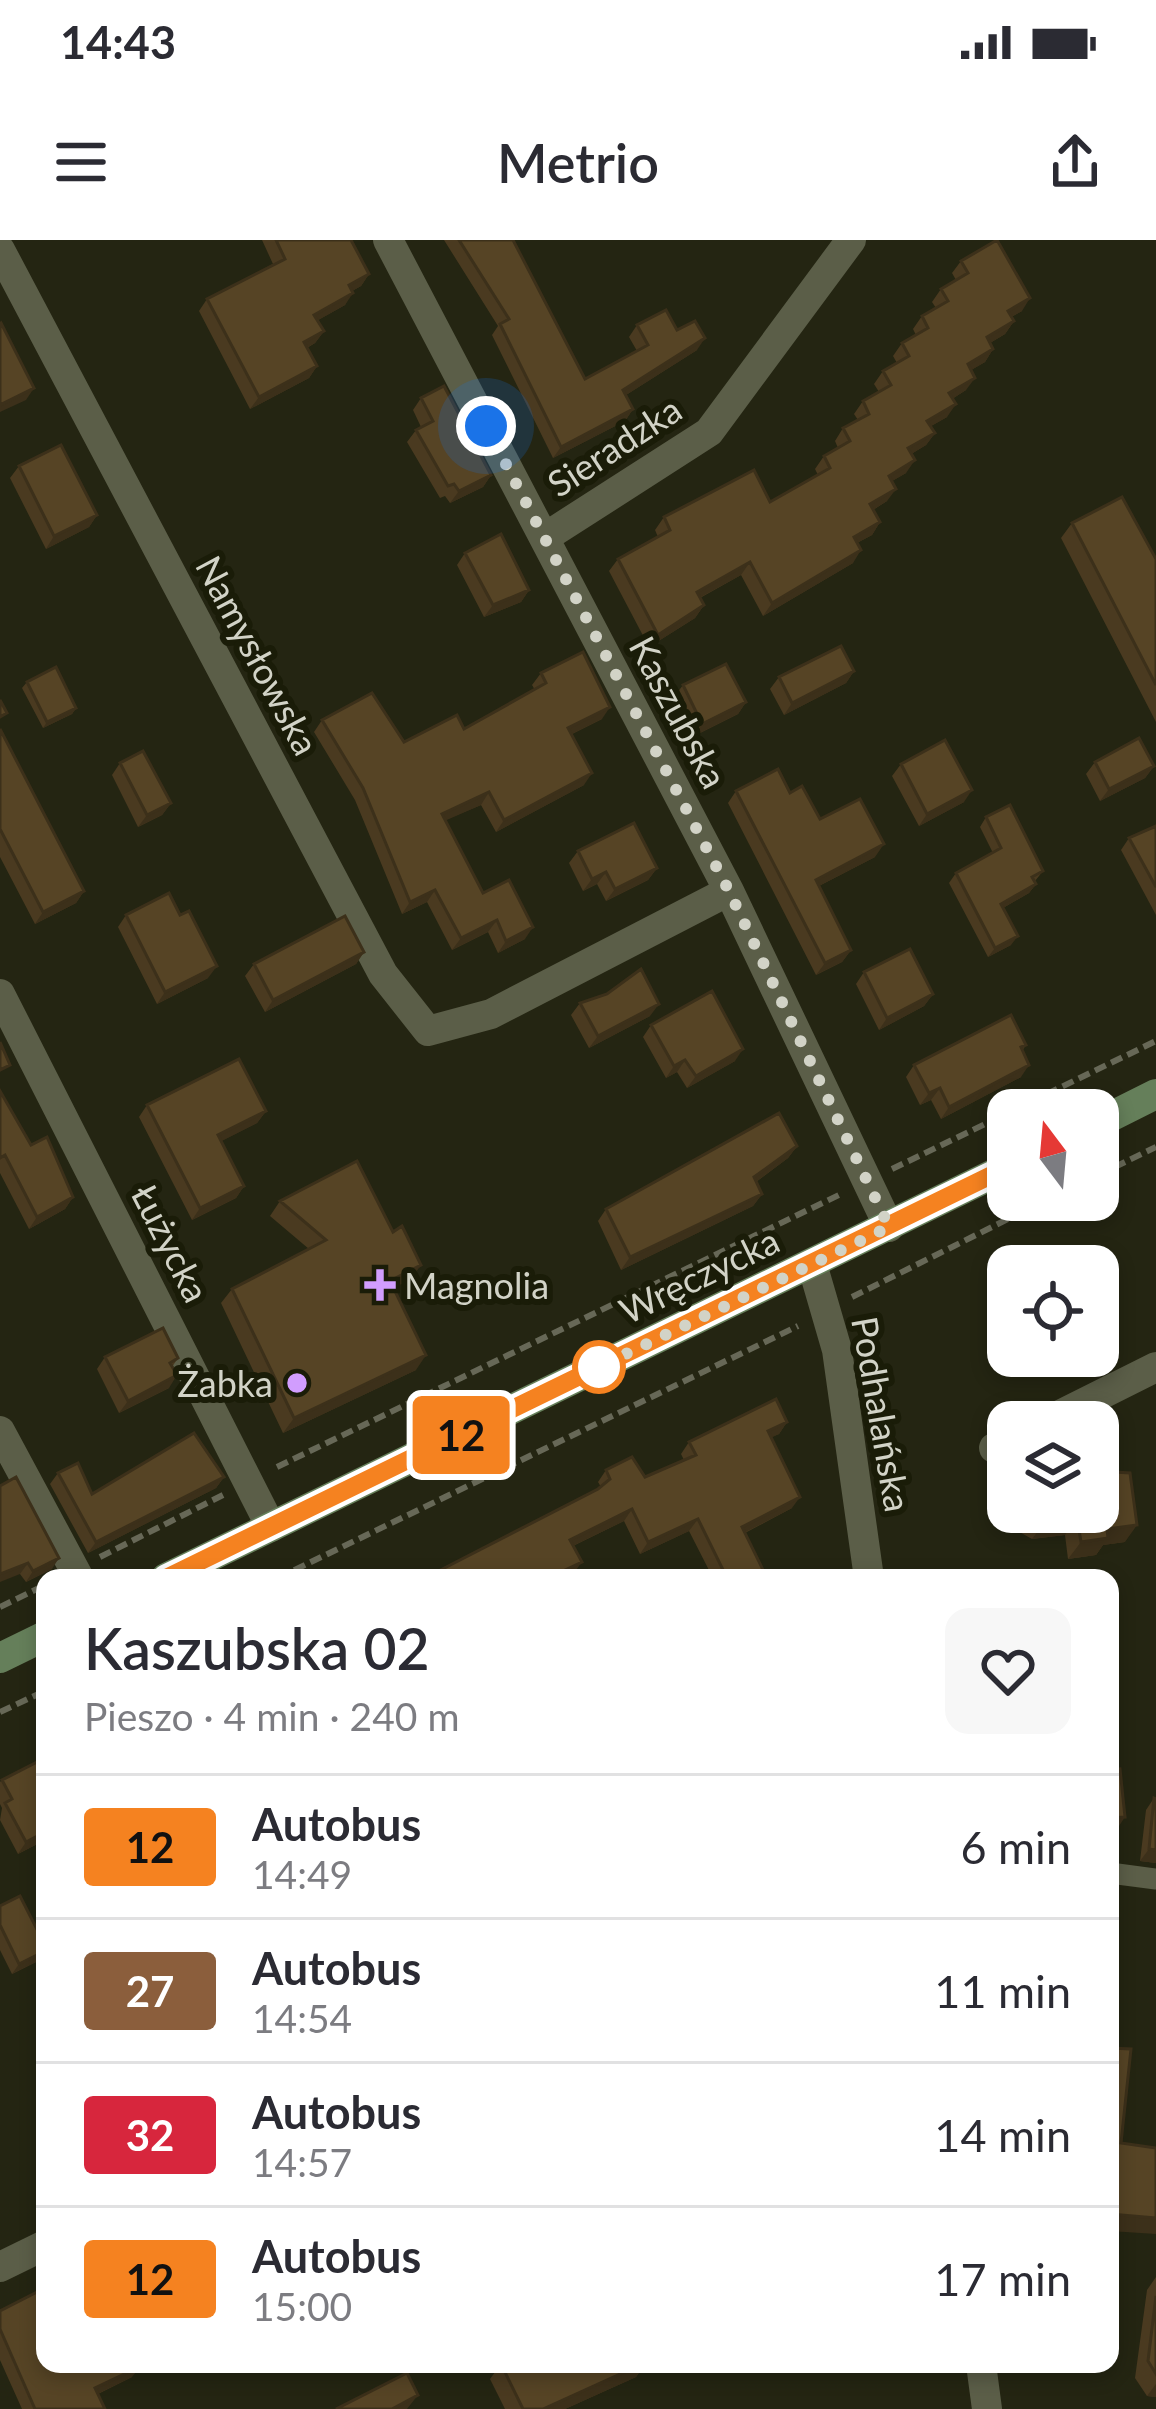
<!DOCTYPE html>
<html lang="pl">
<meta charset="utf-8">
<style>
body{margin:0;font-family:Lato,sans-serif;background:#f7f7f7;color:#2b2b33;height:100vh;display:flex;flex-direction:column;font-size:45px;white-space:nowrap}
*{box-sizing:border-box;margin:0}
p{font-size:39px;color:#7c7c81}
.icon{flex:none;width:66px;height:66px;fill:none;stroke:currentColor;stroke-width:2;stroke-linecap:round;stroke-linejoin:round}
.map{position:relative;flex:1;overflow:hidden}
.panel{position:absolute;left:36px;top:1329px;width:1083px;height:804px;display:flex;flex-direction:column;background:#fff;border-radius:24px;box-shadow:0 6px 18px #0003}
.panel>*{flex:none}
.badge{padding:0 24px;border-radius:9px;font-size:42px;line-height:78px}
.needle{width:78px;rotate:344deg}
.controls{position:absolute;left:987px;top:849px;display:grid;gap:24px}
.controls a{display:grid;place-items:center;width:132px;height:132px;border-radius:24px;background:#fff;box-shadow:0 6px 18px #0003;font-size:60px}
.you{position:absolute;width:60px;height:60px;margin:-30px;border:9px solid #fff;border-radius:50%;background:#1a73e8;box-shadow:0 0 0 18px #1a73e833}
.map>.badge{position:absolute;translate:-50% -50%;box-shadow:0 0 0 6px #fff}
.round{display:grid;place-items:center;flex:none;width:126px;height:126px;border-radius:24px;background:#f7f7f7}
.overview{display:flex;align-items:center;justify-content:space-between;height:204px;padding:0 48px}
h1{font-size:57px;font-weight:600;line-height:90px}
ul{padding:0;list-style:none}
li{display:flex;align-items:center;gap:36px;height:144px;padding:0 48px;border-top:3px solid #e1e1e2}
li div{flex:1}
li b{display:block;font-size:45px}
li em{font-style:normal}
li .badge{min-width:132px;font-weight:700;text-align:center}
.status{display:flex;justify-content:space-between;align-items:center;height:84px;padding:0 60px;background:#fff;direction:ltr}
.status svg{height:33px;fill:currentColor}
header{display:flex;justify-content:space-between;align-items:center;height:156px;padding:0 48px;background:#fff;font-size:54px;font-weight:600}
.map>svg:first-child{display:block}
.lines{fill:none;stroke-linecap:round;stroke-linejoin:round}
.path{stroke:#676857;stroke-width:6;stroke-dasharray:12 6;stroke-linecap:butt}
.service{stroke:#5b5e48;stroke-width:21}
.minor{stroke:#5b5e48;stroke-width:30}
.secondary{stroke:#657f5a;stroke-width:30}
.wall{fill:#4a3a20}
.shaded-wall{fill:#3c301a}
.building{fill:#564425;stroke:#3c301a;stroke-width:3}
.line-casing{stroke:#fff;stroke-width:27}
.line{stroke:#f58220;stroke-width:18}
.walk{stroke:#d2d3c7;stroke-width:12;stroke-dasharray:0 21.6}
.poi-dot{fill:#d19dfe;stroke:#1a1c08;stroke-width:4.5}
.stop-dot{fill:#fff;stroke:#f58220;stroke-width:6}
.labels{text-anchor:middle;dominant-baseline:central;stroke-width:12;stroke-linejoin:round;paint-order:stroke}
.street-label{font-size:36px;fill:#d2d3c7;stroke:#1a1c08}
.poi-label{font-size:36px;fill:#d2d3c7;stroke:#1a1c08;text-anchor:start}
</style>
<div class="status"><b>14:43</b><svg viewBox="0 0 49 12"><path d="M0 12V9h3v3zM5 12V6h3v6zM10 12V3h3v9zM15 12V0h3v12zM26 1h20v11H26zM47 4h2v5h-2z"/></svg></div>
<header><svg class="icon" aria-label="menu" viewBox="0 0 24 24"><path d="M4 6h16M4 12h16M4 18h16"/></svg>Metrio<svg class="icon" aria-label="share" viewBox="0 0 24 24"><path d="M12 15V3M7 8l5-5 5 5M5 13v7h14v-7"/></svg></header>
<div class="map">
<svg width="1156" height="2169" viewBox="0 0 1156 2169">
<rect width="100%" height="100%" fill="#242512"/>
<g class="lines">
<path class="path" d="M1014 870 1156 801
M892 929 1008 873
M1098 935 1156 907
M852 1057 1046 960
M277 1227 843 953
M100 1317 223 1255
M278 1338 798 1086
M0 1367 45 1345
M0 1472 45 1451"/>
<path class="service" d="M1110 1633 1156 1639"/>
<path class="minor" d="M388 0 729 651 889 987
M0 10 383 734 428 791 491 774 729 651
M544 298 709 192 851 0
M0 754 271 1287
M812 1024 837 1110 869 1338
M1046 1182 1156 1127
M0 1191 79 1338
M994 1208 1008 1201
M0 2027 45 2005
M981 2124 987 2169"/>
<path class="secondary" d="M1098 883 1156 854
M166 1338 1008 927
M0 1418 45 1396"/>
</g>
<path class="wall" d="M262 0H351L369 34 361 46 352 51 345 65 318 80 324 91 315 103 307 108 317 126 309 138 250 169 199 71 207 59 273 24Z
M444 0H513L585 139 637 111 629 97 637 85 677 90 697 110 626 155 633 169 625 181 553 218 492 95 498 86Z
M961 21 1022 71 1011 77 1014 81 1005 94 990 103 993 109 985 122 971 130 966 150 952 159 947 177 931 186 935 193 926 205 911 214 906 233 892 241 887 261 873 270 880 282 872 295 857 303 853 323 763 376 741 335 700 358 704 365 695 378 649 407 609 331 618 319 658 297 655 290 664 277 770 262 818 235 815 229 824 216 838 208 835 201 843 188 858 180 854 174 863 161 879 152 874 144 883 131 897 123 893 116 902 103 916 95 913 89 922 76 936 68 932 62 941 49 956 40 952 33Z
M421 158 491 235 483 247 450 263 445 256 440 258 407 202 416 190 421 187 413 170Z
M19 226 97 275 89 287 46 309 10 238Z
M1072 283 1156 319V482L1061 298Z
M465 313 529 350 521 362 484 377 457 325Z
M854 431 846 443 784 475 770 449 779 437Z
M541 433 602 479 572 494 584 545 496 592 481 565 445 580 483 653 525 699 498 713 488 692 452 710 427 662 402 674 355 560 314 492 322 480 404 502 464 489 535 450 532 445Z
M27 442 76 468 72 474 43 488 22 448Z
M683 445 746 462 738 474 694 496 674 457Z
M0 489 84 651 76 663 35 684 0 617Z
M1095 522 1154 526 1145 538 1100 561 1086 534Z
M120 523 171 563 162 575 138 587 112 535Z
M901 524 964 562 919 586 892 536Z
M736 551 790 553 820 579 875 617 819 646 851 710 842 722 816 735 728 563Z
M986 577 1043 631 1035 641 1036 644 1029 653 1003 668 1011 705 988 717 949 643 956 633 993 613 980 587Z
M1156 586V675L1121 610 1129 598Z
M578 611 657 628 648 640 606 661 597 644 583 651 569 623Z
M126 675H180L208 738 157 764 118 687Z
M364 712 356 724 265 772 245 736 254 724Z
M864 732 933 754 924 766 879 790 856 744Z
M607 754 650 776 589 808 571 775 580 763Z
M651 785 735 821 687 848 677 832 666 838 643 797Z
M1026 805 1022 811 1021 837 941 879 931 860 920 865 906 837 914 825Z
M0 851 31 905 73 957 65 969 29 989 0 933Z
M147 865 266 871 257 883 221 901 244 946 236 958 192 980 139 877Z
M797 906 788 918 756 942 762 954 753 966 621 1030 598 981 606 969Z
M280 961 411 1039 393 1048 416 1130 283 1193 221 1063 232 1049 309 1009 270 976Z
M105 1117 178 1118 172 1127 169 1148 119 1173 97 1129Z
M787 1182 779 1194 771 1197 792 1268 745 1293 767 1338H713L689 1291 640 1314 624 1281 573 1306V1334L565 1338H425L601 1247 598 1242 606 1230 645 1237 684 1220 681 1214 689 1202Z
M58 1233 92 1254 224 1237 216 1248 88 1313 50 1244Z
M0 1246 52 1329 26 1342 20 1334Z
M1012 1272H1098L1125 1302 1103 1305 1096 1315 1068 1319 1065 1295 1032 1299 1014 1289Z
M2 1540 45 1600 18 1614 0 1580 2 1568 0 1564V1542Z
M1154 1558 1156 1559V1623L1140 1621 1146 1570Z
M0 1666 45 1705V1713L40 1720 12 1734 0 1710Z
M1156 2037V2157L1147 2156 1135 2138 1147 2050Z
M0 2071 45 2124 132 2137 98 2154 106 2169H22L0 2120Z
M501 2124H645L636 2137 565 2169H505L490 2139Z"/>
<path class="shaded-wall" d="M369 34 361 46 341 57 349 45Z
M353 53 345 65 306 87 314 75Z
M1030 58 1022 71 999 84 1008 71Z
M1014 81 1005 94 978 110 987 97Z
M324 91 315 103 295 114 304 102Z
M705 98 697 110 615 162 623 150Z
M993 109 985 122 959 137 968 124Z
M317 126 309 138 250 169 259 157Z
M975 138 966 150 941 166 949 153Z
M34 148 26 160 0 172V165Z
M956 164 947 177 919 193 927 181Z
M633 169 625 181 553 218 561 207Z
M935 193 926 205 900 221 908 208Z
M915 220 906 233 880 248 889 236Z
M491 235 483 247 450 263 459 251Z
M896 249 887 261 861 277 870 264Z
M97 275 89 287 46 309 54 296Z
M880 282 872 295 845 309 854 297Z
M861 310 853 323 763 376 772 363Z
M750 322 741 335 688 364 697 352Z
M529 350 521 362 484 377 493 365Z
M704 365 695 378 649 407 658 395Z
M854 431 846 443 784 475 792 463Z
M746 462 738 474 694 496 702 484Z
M610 467 602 479 560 500 568 488Z
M76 468 72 474 43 488 47 482Z
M1154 526 1145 538 1100 561 1109 549Z
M592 533 584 545 496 592 504 580Z
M972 550 964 562 919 586 927 574Z
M489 552 481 565 433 586 442 574Z
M171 563 162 575 138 587 147 575Z
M884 604 875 617 807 652 816 640Z
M657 628 648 640 606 661 615 649Z
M606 632 597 644 583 651 592 639Z
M1036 644 1029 653 994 673 1001 664Z
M435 650 427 662 402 674 410 662Z
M84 651 76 663 35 684 43 672Z
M497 680 488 692 452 710 461 698Z
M533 687 525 699 498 713 506 701Z
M1018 696 1011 705 988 717 995 708Z
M851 710 842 722 816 735 825 723Z
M364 712 356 724 265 772 273 760Z
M217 726 208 738 157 764 165 752Z
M933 754 924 766 879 790 887 778Z
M659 764 650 776 589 808 598 796Z
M743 809 735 821 687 848 696 836Z
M685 820 677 832 666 838 674 826Z
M1029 825 1021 837 941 879 949 867Z
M940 848 931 860 920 865 929 853Z
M266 871 257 883 210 907 218 895Z
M797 906 788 918 745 950 754 937Z
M244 946 236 958 192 980 200 968Z
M762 954 753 966 621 1030 630 1017Z
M73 957 65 969 29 989 37 977Z
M421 1025 411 1039 379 1055 390 1041Z
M426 1115 416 1130 283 1193 294 1178Z
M177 1135 169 1148 119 1173 128 1161Z
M787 1182 779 1194 760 1203 768 1191Z
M224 1237 216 1248 88 1313 96 1302Z
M800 1257 792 1268 734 1298 742 1287Z
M632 1269 624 1281 562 1311 570 1300Z
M1077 1277 1065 1295 1032 1299 1045 1282Z
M698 1279 689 1291 640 1314 648 1302Z
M1137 1285 1125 1302 1103 1305 1096 1315 1068 1319 1081 1302 1107 1289Z
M59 1318 52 1329 26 1342 33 1331Z
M582 1322 573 1334 565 1338H548Z
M28 1323 20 1334 0 1342V1334Z
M1125 1577 1117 1589H1110V1578Z
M45 1592V1600L18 1614 26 1602Z
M1149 1609 1156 1610V1623L1140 1621Z
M45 1711 40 1720 12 1734 19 1724Z
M1110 1974 1156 1978V1994L1110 1991Z
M642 2124H645L636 2137 565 2169H543Z
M141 2126 132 2137 87 2159 95 2148Z
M1156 2144V2157L1147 2156Z
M418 2155 407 2169H392Z"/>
<path class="building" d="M276 0H351L369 34 349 45 353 53 314 75 324 91 304 102 317 126 259 157 207 59 285 19Z
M459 0H513L585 139 648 105 637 85 666 70 677 90 695 81 705 98 623 150 633 169 561 207 500 84 509 79Z
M997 0 1030 58 1008 71 1014 81 987 97 993 109 968 124 975 138 949 153 956 164 927 181 935 193 908 208 915 220 889 236 896 249 870 264 880 282 854 297 861 310 772 363 750 322 697 352 704 365 658 395 618 319 670 290 664 277 754 230 770 262 830 228 824 216 850 201 843 188 869 174 863 161 891 145 883 131 909 116 902 103 928 88 922 76 948 61 941 49 968 33 961 21Z
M1 83 34 148 0 165V84Z
M444 146 491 235 459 251 454 244 448 246 416 190 433 181 421 158Z
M61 205 97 275 54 296 19 226Z
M1122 257 1156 319V445L1072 283Z
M501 294 529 350 493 365 465 313Z
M841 406 854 431 792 463 779 437Z
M583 412 610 467 568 488 592 533 504 580 489 552 442 574 483 653 509 640 533 687 506 701 497 680 461 698 435 650 410 662 363 548 322 480 372 453 404 502 457 475 464 489 546 443 541 433Z
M726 424 746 462 702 484 683 445Z
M56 427 76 468 47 482 27 442Z
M0 460 7 473 0 477Z
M0 489 84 651 43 672 0 589Z
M1139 498 1154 526 1109 549 1095 522Z
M945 500 972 550 927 574 901 524Z
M143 511 171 563 147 575 120 523Z
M778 529 790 553 802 546 820 579 860 559 884 604 816 640 851 710 825 723 736 551Z
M1010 565 1043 631 1032 637 1036 644 1001 664 1018 696 995 708 956 633 1001 608 986 577Z
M634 583 657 628 615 649 606 632 592 639 578 611Z
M1156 586V647L1129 598Z
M169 653 180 675 189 671 217 726 165 752 126 675Z
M345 676 364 712 273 760 254 724Z
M910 709 933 754 887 778 864 732Z
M641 729 659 764 598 796 580 763 607 754Z
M712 751 743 809 696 836 685 820 674 826 651 785Z
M1011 775 1026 805 1021 807 1029 825 949 867 940 848 929 853 914 825Z
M0 802 10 825 0 830Z
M239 819 266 871 218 895 244 946 200 968 147 865Z
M0 851 31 905 47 897 73 957 37 977 5 915 0 918Z
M779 873 797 906 754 937 762 954 630 1017 606 969Z
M357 921 393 992 402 986 421 1025 390 1041 426 1115 294 1178 232 1049 326 1000 280 961Z
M163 1088 178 1118 170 1123 177 1135 128 1161 105 1117Z
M776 1159 787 1182 768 1191 800 1257 742 1287 767 1338H727L698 1279 648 1302 632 1269 570 1300 582 1322 548 1338H425L598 1249 610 1239 606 1230 632 1217 645 1237 696 1215 689 1202Z
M194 1193 224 1237 96 1302 58 1233 78 1223 92 1254Z
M1098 1231 1130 1233 1137 1285 1107 1289 1108 1298 1081 1302 1077 1277 1045 1282 1027 1272H1098Z
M16 1237 59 1318 33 1331 28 1323 0 1334V1246Z
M633 1332 636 1338H620Z
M45 1518V1592L26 1602 5 1563 12 1559 2 1540Z
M1120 1529 1125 1577 1110 1578V1530Z
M1154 1558 1156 1559V1610L1149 1609Z
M20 1656 45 1705V1711L19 1724 0 1685V1666Z
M1110 1808 1131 1809 1121 1903 1156 1908V1978L1110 1974Z
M45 2048V2124H140L141 2126 95 2148 105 2169H35L0 2089V2071Z
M1156 2056V2134L1148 2121Z
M501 2124H642L543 2169H523Z
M407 2133 418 2155 392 2169H336Z"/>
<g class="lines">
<defs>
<path id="line" d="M166 1338 1008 927"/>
</defs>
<use href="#line" class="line-casing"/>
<use href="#line" class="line"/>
<path class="walk" d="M486 186 729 651 889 987 599 1127"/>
</g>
<g class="poi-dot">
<path d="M374 1027h12v12h12v12h-12v12h-12v-12h-12v-12h12z"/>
<circle cx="297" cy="1143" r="12"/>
</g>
<circle class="stop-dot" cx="599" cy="1127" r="24"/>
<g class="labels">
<g class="street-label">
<text transform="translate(614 206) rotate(-33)">Sieradzka</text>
<text transform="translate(258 415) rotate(62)">Namysłowska</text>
<text transform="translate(679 472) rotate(62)">Kaszubska</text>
<text transform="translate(171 1003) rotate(63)">Łużycka</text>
<text transform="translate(699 1035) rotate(-26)">Wręczycka</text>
<text transform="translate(882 1174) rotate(80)">Podhalańska</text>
</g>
<g class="poi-label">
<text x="404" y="1045">Magnolia</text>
<text x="273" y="1143" text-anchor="end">Żabka</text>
</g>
</g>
</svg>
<div class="controls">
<a><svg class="needle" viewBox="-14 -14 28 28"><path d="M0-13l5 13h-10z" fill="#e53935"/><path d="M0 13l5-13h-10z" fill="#7c7c81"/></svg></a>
<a><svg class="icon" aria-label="locate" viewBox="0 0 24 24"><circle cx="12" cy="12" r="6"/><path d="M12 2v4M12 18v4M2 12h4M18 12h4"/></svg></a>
<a><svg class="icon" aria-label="layers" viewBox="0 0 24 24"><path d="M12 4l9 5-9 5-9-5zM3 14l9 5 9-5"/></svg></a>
</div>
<div class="you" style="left:486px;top:186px"></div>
<b class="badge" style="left:461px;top:1195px;background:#f58220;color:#111">12</b>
<section class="panel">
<div class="overview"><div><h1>Kaszubska 02</h1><p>Pieszo · 4 min · 240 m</p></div><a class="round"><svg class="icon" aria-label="heart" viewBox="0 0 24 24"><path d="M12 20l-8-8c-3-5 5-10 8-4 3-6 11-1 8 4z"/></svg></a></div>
<ul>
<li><span class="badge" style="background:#f58220;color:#111">12</span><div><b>Autobus</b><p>14:49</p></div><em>6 min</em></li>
<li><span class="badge" style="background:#8b5e3c;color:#fff">27</span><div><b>Autobus</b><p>14:54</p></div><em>11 min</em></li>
<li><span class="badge" style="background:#d7263d;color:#fff">32</span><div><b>Autobus</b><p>14:57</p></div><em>14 min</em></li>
<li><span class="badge" style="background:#f58220;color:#111">12</span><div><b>Autobus</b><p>15:00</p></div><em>17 min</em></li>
</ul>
</section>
</div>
